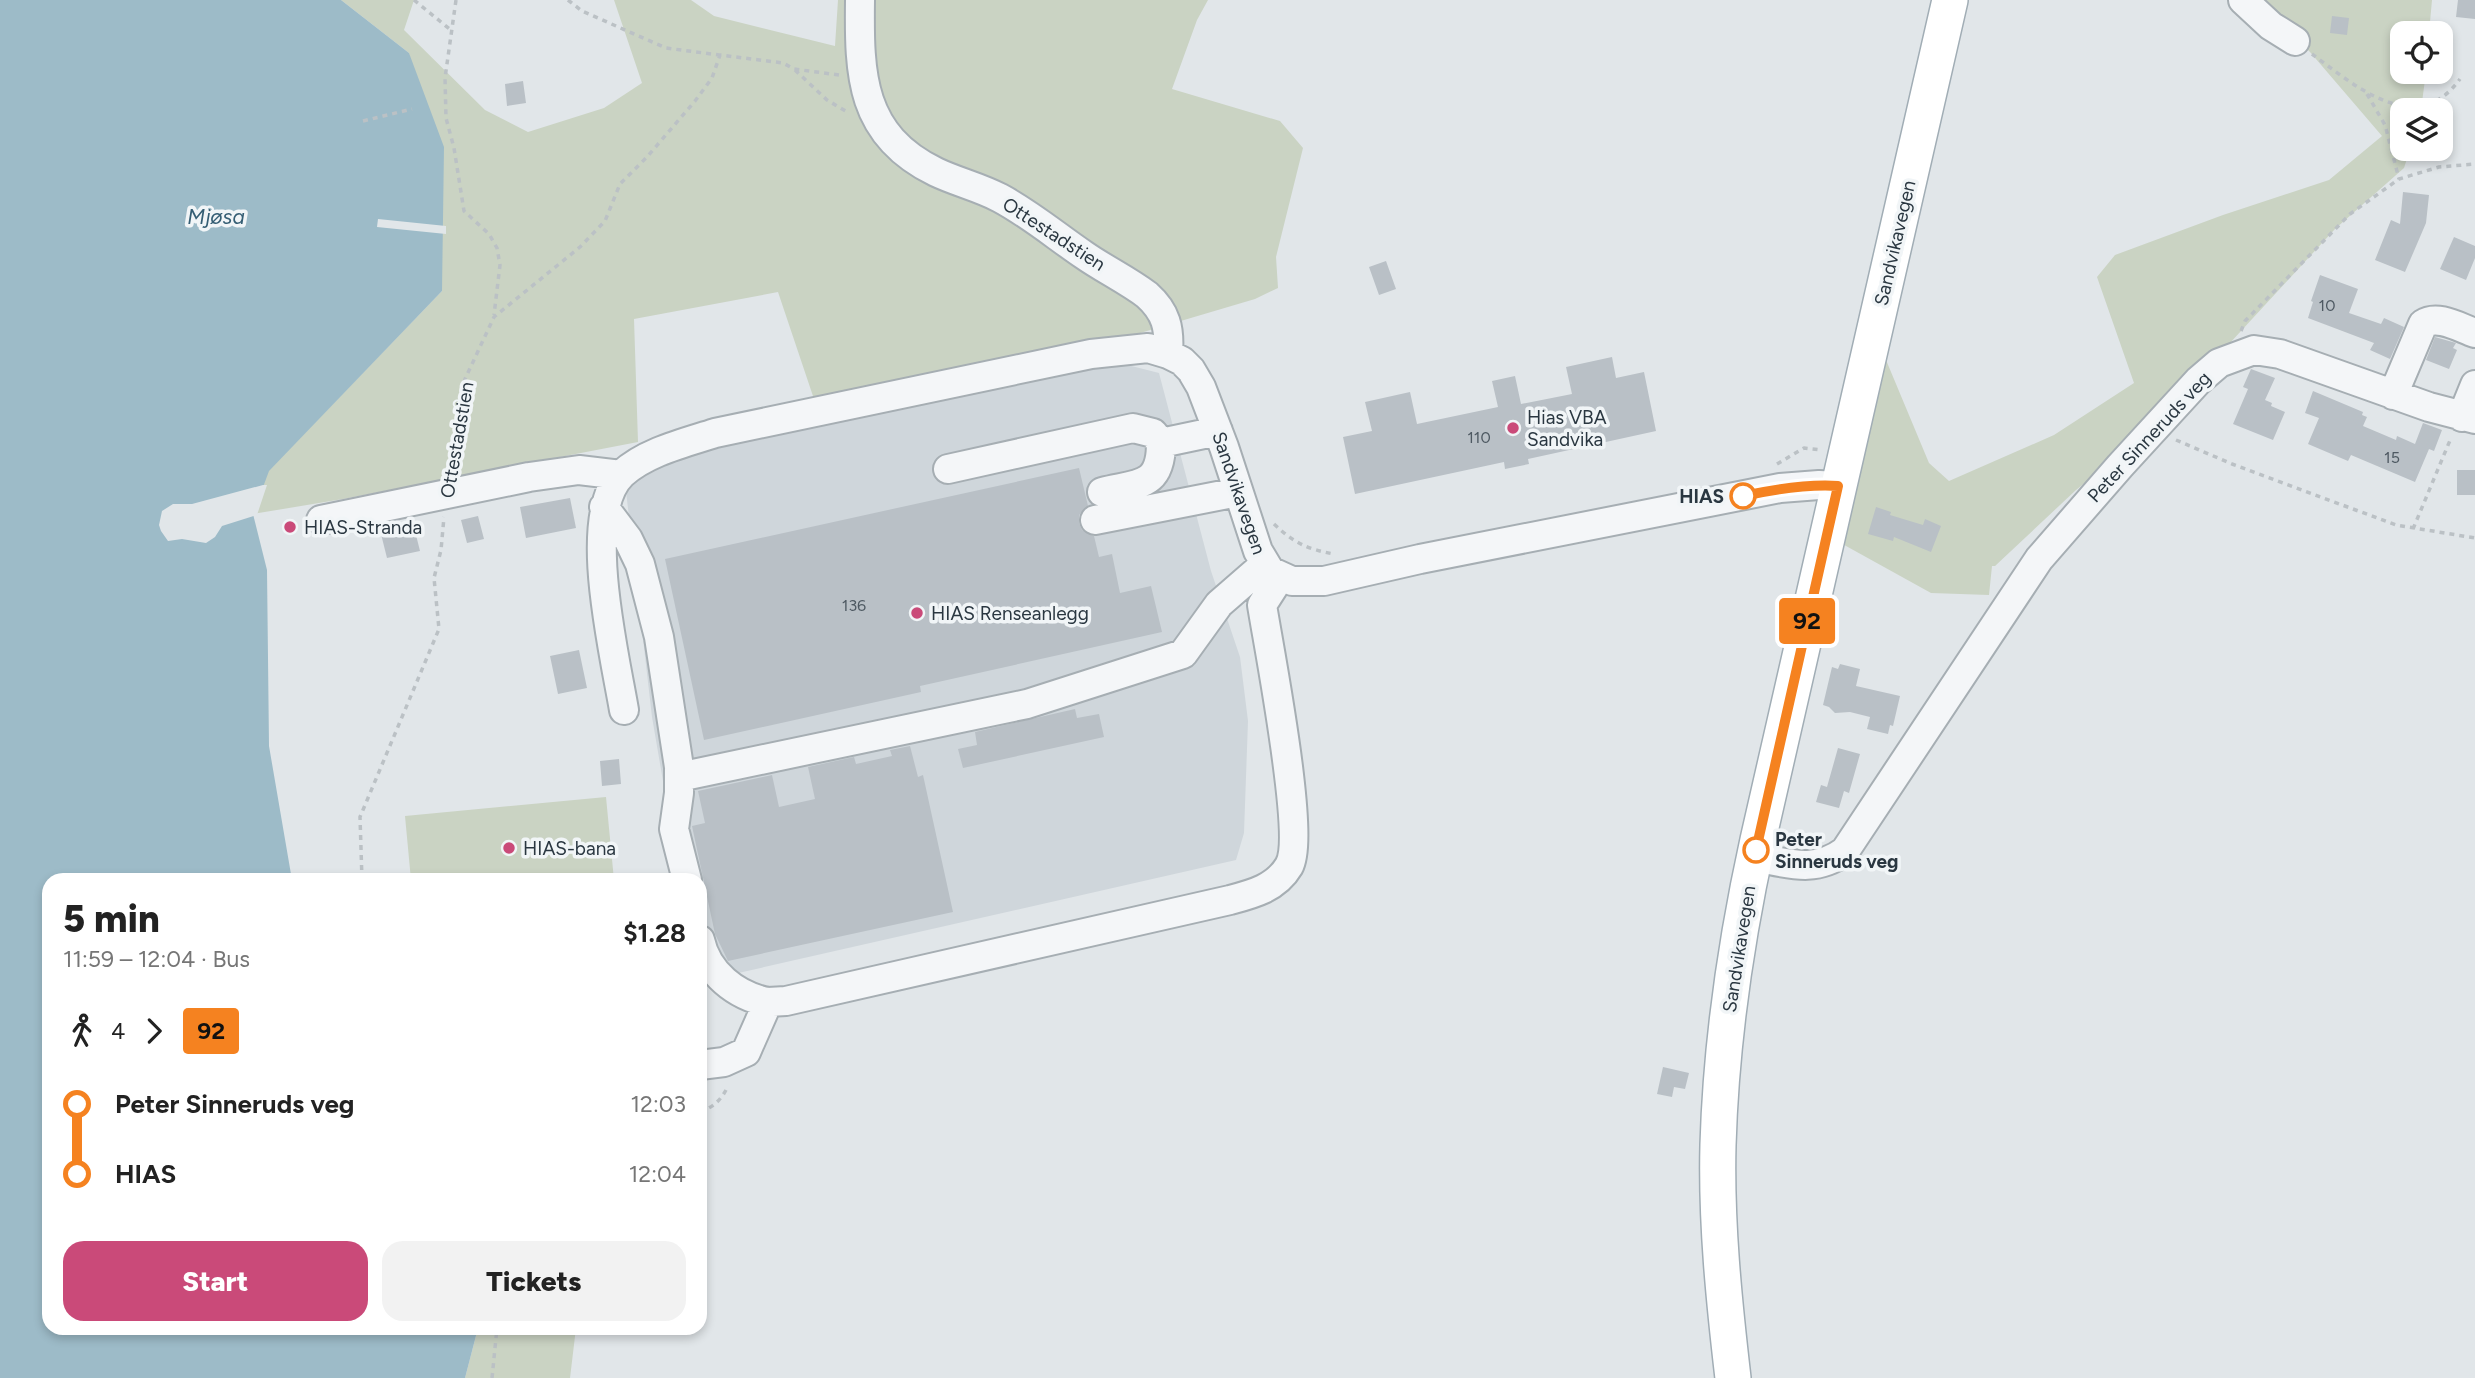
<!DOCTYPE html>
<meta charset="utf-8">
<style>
body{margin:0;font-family:Figtree,sans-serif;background:#f2f2f2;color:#222;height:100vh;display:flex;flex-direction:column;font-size:26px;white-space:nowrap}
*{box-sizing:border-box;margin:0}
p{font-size:23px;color:#767676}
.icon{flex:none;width:38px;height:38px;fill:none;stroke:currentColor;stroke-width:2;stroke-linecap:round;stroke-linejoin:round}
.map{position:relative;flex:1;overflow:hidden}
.panel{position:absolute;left:42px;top:873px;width:665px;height:462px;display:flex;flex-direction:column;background:#fff;border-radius:21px;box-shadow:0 4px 10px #0003}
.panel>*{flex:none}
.badge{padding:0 14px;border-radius:5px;font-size:24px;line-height:46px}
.tools{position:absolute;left:2390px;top:21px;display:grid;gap:14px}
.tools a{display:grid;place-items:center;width:63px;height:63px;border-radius:14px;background:#fff;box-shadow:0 4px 10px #0003;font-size:35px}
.map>.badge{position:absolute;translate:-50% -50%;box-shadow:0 0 0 4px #fff}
.legs{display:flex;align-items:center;gap:10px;height:77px;padding:0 21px;font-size:23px}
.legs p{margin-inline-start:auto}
.overview{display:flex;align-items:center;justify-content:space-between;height:119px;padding:0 21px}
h1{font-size:38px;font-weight:800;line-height:52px}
.action{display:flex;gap:14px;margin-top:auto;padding:14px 21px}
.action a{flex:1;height:80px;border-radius:21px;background:#ca4a79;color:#fff;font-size:28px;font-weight:800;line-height:80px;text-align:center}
.action a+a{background:#f2f2f2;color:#222}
ul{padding:0 21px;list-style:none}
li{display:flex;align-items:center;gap:24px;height:70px;font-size:26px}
li i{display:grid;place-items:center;width:10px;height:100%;margin:0 9px;background:currentColor}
li i::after{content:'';width:18px;height:18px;margin:-9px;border:5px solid;border-radius:50%;background:#fff}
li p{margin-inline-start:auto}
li:first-child i{background:linear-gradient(#0000 50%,currentColor 0)}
li:last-child i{background:linear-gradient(currentColor 50%,#0000 0)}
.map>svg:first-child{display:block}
.built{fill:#cfd6db}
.green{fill:#cad3c3}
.water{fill:#9dbbc8}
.pier{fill:#e1e6e9}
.building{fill:#b9c0c6}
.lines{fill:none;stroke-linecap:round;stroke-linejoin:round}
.minor-casing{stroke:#a6aeb3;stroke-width:32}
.major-casing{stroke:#a1adb5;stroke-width:38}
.path{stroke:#bbc1c5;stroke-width:3.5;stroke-dasharray:5 5;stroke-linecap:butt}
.minor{stroke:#f4f6f8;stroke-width:28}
.major{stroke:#fff;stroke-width:35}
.line-1-casing{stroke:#fff;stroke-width:16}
.line-1{stroke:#f58220;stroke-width:10}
.poi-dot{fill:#ca4a79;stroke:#f1f5f7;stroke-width:2.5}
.stop-1-dot{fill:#fff;stroke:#f58220;stroke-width:3.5}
.labels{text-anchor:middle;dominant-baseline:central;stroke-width:7;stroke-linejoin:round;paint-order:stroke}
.number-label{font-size:16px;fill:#4e5962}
.street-label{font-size:19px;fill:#2a3741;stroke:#f1f5f7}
.poi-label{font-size:19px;fill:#2a3741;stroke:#f1f5f7;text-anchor:start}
.stop-label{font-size:19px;font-weight:bold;fill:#2a3741;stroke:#f1f5f7;text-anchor:end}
.water-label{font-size:21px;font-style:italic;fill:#355e74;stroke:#f1f5f7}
</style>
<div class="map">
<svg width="2475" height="1378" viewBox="0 0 2475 1378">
<rect width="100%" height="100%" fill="#e1e6e9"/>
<path class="built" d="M1104 359 1159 373 1211 571 1240 657 1248 721 1244 833 1236 860 725 976 700 959V880H680L652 717 626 491 654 457Z"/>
<path class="green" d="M341 0H414L404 30 485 110 528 132 604 108 642 83 614 0H691L714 16 835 46 838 0H1208L1197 20 1172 89 1280 121 1303 148 1276 257 1278 288 1255 299 1076 352 817 408 778 292 634 319 638 442 343 499 253 514 268 471 442 291 409 53Z
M2257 0H2432L2429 33H2403V72H2426L2421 110H2403V149H2410L2404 168 2335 229 2206 369 2165 418 2076 490 1995 566H1992L1989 595 1931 593 1837 541 1865 380 1886 360 1929 463 1949 481 2054 435 2134 383 2097 277 2115 255 2223 215 2329 180 2382 136 2310 52Z
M606 797 614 880H411L405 816Z
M478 1328H576L570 1378H465Z"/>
<path class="water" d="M0 0H341L409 53 444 147 442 291 269 471 253 514 267 570 269 746 292 880H49V1328H478L465 1378H0Z"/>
<path class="pier" d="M378 219 446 226V234L377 227Z
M263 485H267L257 515 222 526 215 537 206 543 182 539 168 541 161 531 159 525 162 511 173 504H192Z"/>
<path class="building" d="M2458 0H2475V19L2456 17Z
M2332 16 2349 18 2347 35 2330 33Z
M523 81 526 103 507 106 505 84Z
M2403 192 2429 195 2426 223 2405 272 2375 260 2391 220 2400 224Z
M2454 237 2475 246V258L2466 280 2440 269Z
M1386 261 1396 289 1379 295 1369 267Z
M2320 275 2358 289 2349 313 2381 324 2384 318 2404 327 2390 359 2370 350 2374 343 2308 318 2313 302 2311 301Z
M2435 337 2456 343 2453 348 2457 350 2449 369 2426 360Z
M1612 357 1616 378 1644 372 1656 431 1528 459 1529 464 1505 469 1504 462 1355 494 1343 437 1372 431 1365 402 1410 392 1417 424 1498 407 1492 381 1515 376 1521 404 1572 394 1566 367Z
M2251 369 2275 378 2265 400 2272 403 2271 406 2285 412 2273 440 2233 424 2248 389 2243 387Z
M2313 391 2363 412 2362 415 2367 417 2363 426 2396 440 2397 436 2415 444 2423 423 2442 430 2434 451 2429 449 2415 482 2351 455 2348 461 2308 444 2319 418 2305 413Z
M1079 468 1088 506 1079 515V523L1082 530 1094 536 1099 557 1112 554 1120 593 1151 586 1162 632 920 686 921 692 704 740 665 559Z
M2457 470H2475V495H2457Z
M570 498 576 528 526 538 520 507Z
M1876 507 1891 512 1890 515 1923 525 1925 519 1941 526 1931 552 1894 537 1893 541 1868 534Z
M478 516 484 539 467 543 461 520Z
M414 527 420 551 387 558 381 534Z
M579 650 587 688 558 694 550 656Z
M1840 664 1860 669 1856 686 1900 696 1893 726 1890 725 1888 734 1867 729 1870 717 1850 712 1835 713 1829 707 1823 705 1832 667 1838 669Z
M1075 709 1077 718 1099 714 1104 737 963 768 958 749 977 745 975 732Z
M910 746 918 777 923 775 953 912 728 961 715 934 692 826 705 823 698 791 772 775 779 807 815 799 808 767 854 757 856 764 892 756 890 750Z
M1838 748 1860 754 1849 793 1844 791 1839 808 1816 802 1821 785 1827 787Z
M619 759 621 784 602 786 600 761Z
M1663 1067 1689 1073 1685 1089 1674 1087 1672 1097 1657 1094Z"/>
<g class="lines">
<defs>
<path id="minor" d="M860 0C859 75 860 135 936 172 957 182 979 187 1000 198 1030 214 1056 236 1084 255 1104 269 1127 280 1147 295 1166 312 1170 328 1168 354
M2243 0 2271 26 2295 41
M2393 395 2423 324C2438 314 2460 328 2475 333
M2462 417 2475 385
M948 469 1133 428 1153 433 1161 443 1218 431
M1102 492C1138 483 1161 488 1161 443
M604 507 628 539 640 564 659 637 679 767V793L674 829 687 880
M321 520 529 477 579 470 621 475
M1095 520 1238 492
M624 710C615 656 580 514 622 474 646 452 684 443 715 433L1091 354 1148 348 1168 354 1182 361 1191 370 1201 387 1224 447 1258 551 1270 571 1292 581H1324L1420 559 1780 488 1819 485 1838 486
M679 777 1027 704 1183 654 1219 604 1265 564
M1754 857C1788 863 1814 874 1845 851L2039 559 2120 466 2198 381 2219 363 2254 350 2280 354 2429 407 2475 419
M700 940C707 973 736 996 768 1002
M700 1065 724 1062 746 1052 768 1002 786 1001 1230 900C1253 894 1276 888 1289 866 1306 836 1269 649 1262 605L1280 577"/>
<path id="major" d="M1733 1378C1724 1301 1716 1222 1718 1145 1721 1043 1736 940 1758 840L1950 0"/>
</defs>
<use href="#minor" class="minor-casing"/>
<use href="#major" class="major-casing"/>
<path class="path" d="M414 0 452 31
M456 0 445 78 446 118 454 148 464 211 489 234 497 248 500 265 494 315
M568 0 582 11 666 48 719 55
M2312 54C2354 85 2416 140 2460 79
M795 70 827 100 849 113
M2367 94 2385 125 2399 179
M363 121 412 109
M2241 331 2245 321 2350 214 2399 179 2439 167 2475 164
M2176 440 2232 464 2396 525 2475 538
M1777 464 1804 448 1821 450
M449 471 465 379 494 317 580 247 605 221 620 184 647 157 695 101 712 78 720 55 783 63 794 69 839 75
M1274 524C1294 543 1307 549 1334 554
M2413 529 2451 438
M362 880 360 817 439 629 434 578 441 550 444 517
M700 1112C714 1107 722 1099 728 1086
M492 1378 497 1328"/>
<use href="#minor" class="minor"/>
<use href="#major" class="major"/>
</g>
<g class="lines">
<defs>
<path id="line-1" d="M1743 496C1775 489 1806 484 1838 486L1756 850"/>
</defs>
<use href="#line-1" class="line-1-casing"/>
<use href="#line-1" class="line-1"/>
</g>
<g class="poi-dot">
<circle cx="1513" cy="428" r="7"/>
<circle cx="290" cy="527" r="7"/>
<circle cx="917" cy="613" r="7"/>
<circle cx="509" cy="848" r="7"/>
</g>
<g class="stop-1-dot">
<circle cx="1743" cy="496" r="12"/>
<circle cx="1756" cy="850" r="12"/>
</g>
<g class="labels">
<g class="number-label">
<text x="2327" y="305">10</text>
<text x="1479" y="437">110</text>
<text x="2392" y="457">15</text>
<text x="854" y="605">136</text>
</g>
<g class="street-label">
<text transform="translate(1054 234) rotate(33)">Ottestadstien</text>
<text transform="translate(1895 243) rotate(-77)">Sandvikavegen</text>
<text transform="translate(2149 437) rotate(-47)">Peter Sinneruds veg</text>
<text transform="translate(457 440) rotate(-80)">Ottestadstien</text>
<text transform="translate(1239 493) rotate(71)">Sandvikavegen</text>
<text transform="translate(1739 949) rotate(-81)">Sandvikavegen</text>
</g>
<g class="poi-label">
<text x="1527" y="417">Hias VBA<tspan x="1527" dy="22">Sandvika</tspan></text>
<text x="304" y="527">HIAS-Stranda</text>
<text x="931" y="613">HIAS Renseanlegg</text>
<text x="523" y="848">HIAS-bana</text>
</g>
<g class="stop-label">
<text x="1724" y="496">HIAS</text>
<text x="1775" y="839" text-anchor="start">Peter<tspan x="1775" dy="22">Sinneruds veg</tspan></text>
</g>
<g class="water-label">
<text x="216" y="216">Mjøsa</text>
</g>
</g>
</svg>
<div class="tools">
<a><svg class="icon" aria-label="locate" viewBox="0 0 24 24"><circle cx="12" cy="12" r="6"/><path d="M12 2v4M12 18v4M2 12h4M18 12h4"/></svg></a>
<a><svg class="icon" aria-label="layers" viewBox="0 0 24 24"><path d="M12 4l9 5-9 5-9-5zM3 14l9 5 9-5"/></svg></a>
</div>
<b class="badge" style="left:1807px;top:621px;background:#f58220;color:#111">92</b>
<section class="panel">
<div class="overview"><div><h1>5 min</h1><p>11:59 – 12:04 · Bus</p></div><b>$1.28</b></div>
<div class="legs"><svg class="icon" aria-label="walk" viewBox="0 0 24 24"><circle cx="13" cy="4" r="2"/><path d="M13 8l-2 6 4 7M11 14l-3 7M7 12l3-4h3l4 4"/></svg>4<svg class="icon" aria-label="forward" viewBox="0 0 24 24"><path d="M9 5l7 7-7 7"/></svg><b class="badge" style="background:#f58220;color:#111">92</b></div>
<ul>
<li><i style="color:#f58220"></i><b>Peter Sinneruds veg</b><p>12:03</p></li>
<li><i style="color:#f58220"></i><b>HIAS</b><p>12:04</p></li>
</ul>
<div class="action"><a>Start</a><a>Tickets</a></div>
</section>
</div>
